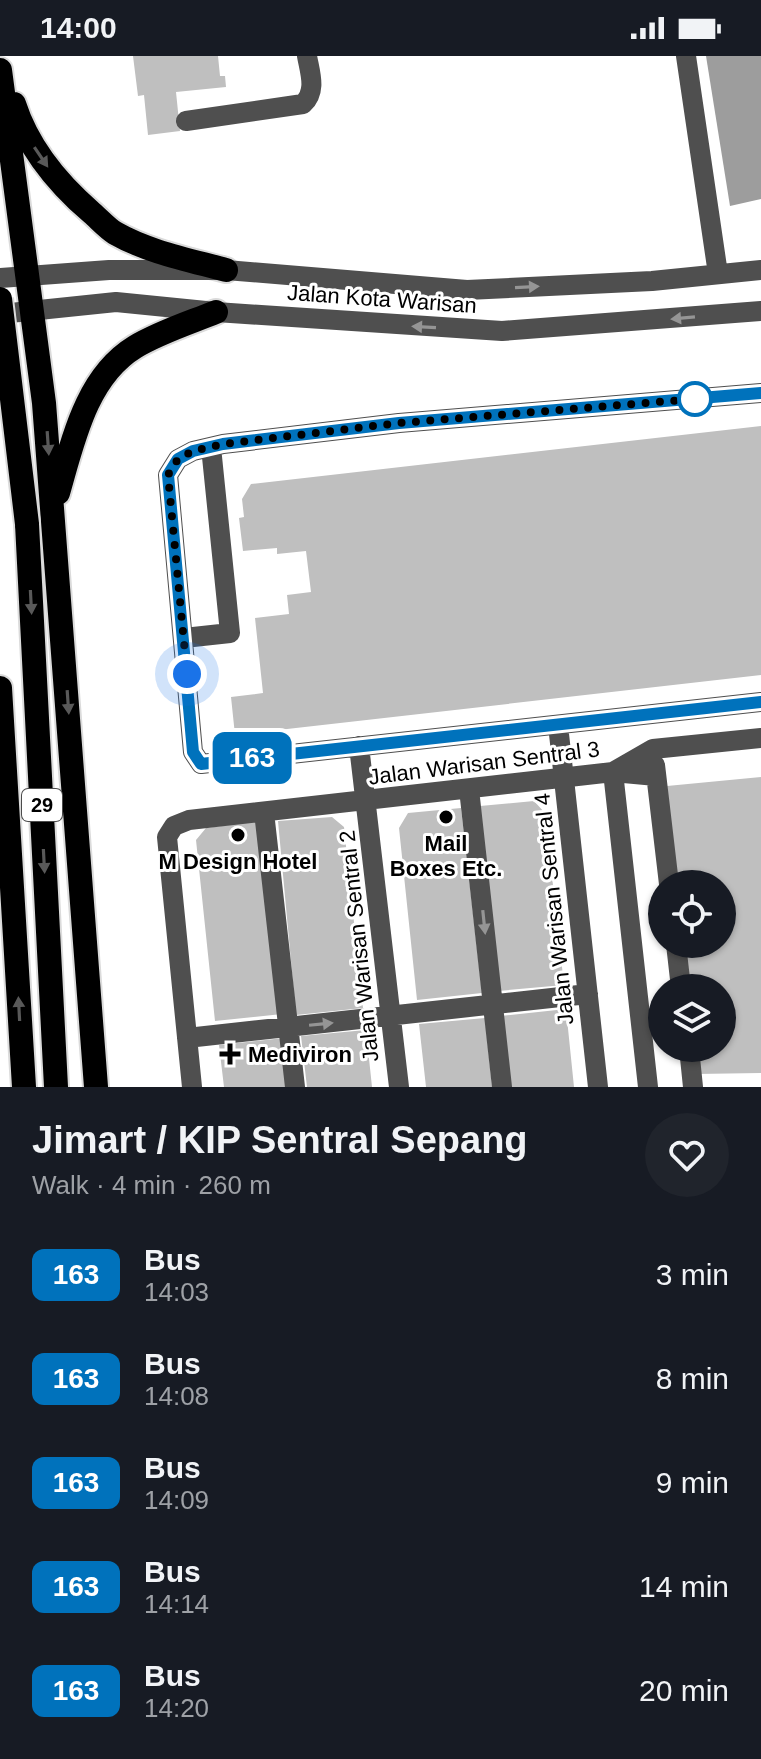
<!DOCTYPE html>
<meta charset="utf-8">
<style>
body{margin:0;font-family:Helvetica,sans-serif;background:#20242c;color:#f1f3f6;height:100vh;display:flex;flex-direction:column;font-size:30px;white-space:nowrap}
*{box-sizing:border-box;margin:0}
p{font-size:26px;color:#9ea1a6}
.icon{flex:none;width:44px;height:44px;fill:none;stroke:currentColor;stroke-width:2;stroke-linecap:round;stroke-linejoin:round}
.map{position:relative;height:1031px;overflow:hidden}
.panel{display:flex;flex-direction:column;background:#171b24;flex:1}
.panel>*{flex:none}
.badge{padding:0 16px;border-radius:12px;font-size:28px;line-height:52px}
.controls{position:absolute;left:648px;top:814px;display:grid;gap:16px}
.controls a{display:grid;place-items:center;width:88px;height:88px;border-radius:50%;background:#171b24;box-shadow:0 2px 6px #0004;font-size:40px}
.you{position:absolute;width:40px;height:40px;margin:-20px;border:6px solid #fff;border-radius:50%;background:#1a73e8;box-shadow:0 0 0 12px #1a73e833}
.map>.badge{position:absolute;translate:-50% -50%;box-shadow:0 0 0 4px #fff}
.round{display:grid;place-items:center;flex:none;width:84px;height:84px;border-radius:42px;background:#20242c}
.headline{display:flex;align-items:center;justify-content:space-between;height:136px;padding:0 32px}
h1{font-size:38px;font-weight:800;line-height:60px}
ul{padding:0;list-style:none}
li{display:flex;align-items:center;gap:24px;height:104px;padding:0 32px}
li div{flex:1}
li b{display:block;font-size:30px}
li em{font-style:normal}
li .badge{min-width:88px;font-weight:700;text-align:center}
.status{display:flex;justify-content:space-between;align-items:center;height:56px;padding:0 40px;background:#171b24;direction:ltr}
.status svg{height:22px;fill:currentColor}
.map>svg:first-child{display:block}
.water{fill:#9d9d9d}
.building{fill:#bfbfbf}
.lines{fill:none;stroke-linecap:round;stroke-linejoin:round}
.highway-casing{stroke:#dbdbdb;stroke-width:28}
.minor{stroke:#4f4f4f;stroke-width:20}
.highway{stroke:#000;stroke-width:24}
.highway-bridge-casing{stroke:#dbdbdb;stroke-width:28;stroke-linecap:butt}
.highway-bridge{stroke:#000;stroke-width:24}
.oneway{fill:#595959}
.oneway2{fill:#959595}
.line-casing{stroke:#fff;stroke-width:18}
.line{stroke:#0072bc;stroke-width:12}
.walk{stroke:#000;stroke-width:8;stroke-dasharray:0 14.4}
.stop-dot{fill:#fff;stroke:#0072bc;stroke-width:4}
.poi-dot{fill:#000;stroke:#fff;stroke-width:3}
.labels{text-anchor:middle;dominant-baseline:central;stroke-width:6;stroke-linejoin:round;paint-order:stroke}
.shield{fill:#fff;stroke:#4c4c4c;stroke-width:2}
.shield-label{font-size:20px;font-weight:bold;fill:#000}
.street-label{font-size:22px;fill:#000;stroke:#fff}
.poi-label{font-size:22px;font-weight:bold;fill:#000;stroke:#fff}
</style>
<div class="status"><b>14:00</b><svg viewBox="0 0 49 12"><path d="M0 12V9h3v3zM5 12V6h3v6zM10 12V3h3v9zM15 12V0h3v12zM26 1h20v11H26zM47 4h2v5h-2z"/></svg></div>
<div class="map">
<svg width="761" height="1031" viewBox="0 0 761 1031">
<rect width="100%" height="100%" fill="#fff"/>
<path class="water" d="M706 0H761V143L730 150Z"/>
<path class="building" d="M133 0H218L220 20H225L226 31 176 36 180 75 148 79 144 39 138 40Z
M761 370V619L235 679 231 641 263 637 255 562 289 558 287 539 311 536 306 495 277 498V492L243 495 239 462 244 461 242 443 251 428Z
M761 721V1017L696 1018 693 992H722V932H687L683 888H722V828H677L667 730Z
M534 745 545 757 564 929 498 935 480 750Z
M461 752 482 937 417 944 399 772 408 757Z
M332 761 344 771 363 952 296 959 278 765Z
M259 765 282 958 215 965 196 784 206 772Z
M566 953 574 1031H508L500 960Z
M485 962 492 1031H426L419 968Z
M366 974 372 1031H307L301 980Z
M284 982 289 1031H224L219 989Z"/>
<g class="lines">
<defs>
<path id="highway" d="M0 14 44 347 96 1031
M14 48C28 92 57 127 92 157 99 163 107 172 115 177 148 196 189 204 226 214
M58 437C73 385 86 321 135 291 160 276 189 267 216 256
M27 468 56 1031
M0 632 24 1031"/>
</defs>
<use href="#highway" class="highway-casing"/>
<path class="minor" d="M686 0 718 218
M186 65 303 48C317 35 310 17 307 0
M0 222 109 214H226L467 234 652 225 761 214
M0 258 116 246 216 256 502 275 761 255
M761 337 399 367 223 388 193 395 178 403 168 419 193 696 201 708 761 646
M184 582 230 577 211 391
M558 669 598 1031
M359 690 399 1031
M655 709 669 828
M613 716 648 1031
M613 716 653 693 761 682
M469 733 502 1031
M264 756 295 1031
M676 888 681 932
M187 982 588 938
M689 992 693 1031
M192 1031 167 781 174 770 189 764 613 716 656 720"/>
<use href="#highway" class="highway"/>
<defs>
<path id="highway-bridge" d="M0 243 27 468"/>
</defs>
<use href="#highway-bridge" class="highway-bridge-casing"/>
<use href="#highway-bridge" class="highway-bridge"/>
</g>
<defs><path id="oneway-solid" d="M-6-.8H1V-3.2L6.5 0L1 3.2V.8H-6Z" transform="scale(2)"/></defs>
<g class="oneway">
<use href="#oneway-solid" transform="translate(41 101) rotate(56)"/>
<use href="#oneway-solid" transform="translate(48 387) rotate(86)"/>
<use href="#oneway-solid" transform="translate(31 546) rotate(87)"/>
<use href="#oneway-solid" transform="translate(68 646) rotate(86)"/>
<use href="#oneway-solid" transform="translate(44 805) rotate(87)"/>
<use href="#oneway-solid" transform="translate(19 953) rotate(-93)"/>
</g>
<g class="oneway2">
<use href="#oneway-solid" transform="translate(527 231) rotate(-3)"/>
<use href="#oneway-solid" transform="translate(683 262) rotate(175)"/>
<use href="#oneway-solid" transform="translate(424 271) rotate(-177)"/>
<use href="#oneway-solid" transform="translate(484 866) rotate(84)"/>
<use href="#oneway-solid" transform="translate(321 968) rotate(-6)"/>
</g>
<g class="lines">
<defs>
<path id="line" d="M761 337 399 367 223 388 193 395 178 403 168 419 193 696 201 708 761 646"/>
</defs>
<use href="#line" class="line-casing"/>
<use href="#line" class="line"/>
<path class="walk" d="M187 618 168 419 178 403 193 395 223 388 399 367 695 343"/>
</g>
<circle class="stop-dot" cx="695" cy="343" r="16"/>
<g class="poi-dot">
<circle cx="446" cy="761" r="8"/>
<circle cx="238" cy="779" r="8"/>
<path d="M226 986h8v8h8v8h-8v8h-8v-8h-8v-8h8z"/>
</g>
<g class="labels">
<rect class="shield" x="22" y="733" width="40" height="32" rx="6"/>
<g class="shield-label">
<text x="42" y="749">29</text>
</g>
<g class="street-label">
<text transform="translate(382 243) rotate(4)">Jalan Kota Warisan</text>
<text transform="translate(484 707) rotate(-7)">Jalan Warisan Sentral 3</text>
<text transform="translate(554 853) rotate(-96)">Jalan Warisan Sentral 4</text>
<text transform="translate(359 890) rotate(-96)">Jalan Warisan Sentral 2</text>
</g>
<g class="poi-label">
<text x="446" y="787">Mail<tspan x="446" dy="25">Boxes Etc.</tspan></text>
<text x="238" y="805">M Design Hotel</text>
<text x="248" y="998" text-anchor="start">Mediviron</text>
</g>
</g>
</svg>
<div class="controls">
<a><svg class="icon" aria-label="locate" viewBox="0 0 24 24"><circle cx="12" cy="12" r="6"/><path d="M12 2v4M12 18v4M2 12h4M18 12h4"/></svg></a>
<a><svg class="icon" aria-label="layers" viewBox="0 0 24 24"><path d="M12 4l9 5-9 5-9-5zM3 14l9 5 9-5"/></svg></a>
</div>
<div class="you" style="left:187px;top:618px"></div>
<b class="badge" style="left:252px;top:702px;background:#0072bc;color:#fff">163</b>
</div>
<section class="panel">
<div class="headline"><div><h1>Jimart / KIP Sentral Sepang</h1><p>Walk · 4 min · 260 m</p></div><a class="round"><svg class="icon" aria-label="heart" viewBox="0 0 24 24"><path d="M12 20l-8-8c-3-5 5-10 8-4 3-6 11-1 8 4z"/></svg></a></div>
<ul>
<li><span class="badge" style="background:#0072bc;color:#fff">163</span><div><b>Bus</b><p>14:03</p></div><em>3 min</em></li>
<li><span class="badge" style="background:#0072bc;color:#fff">163</span><div><b>Bus</b><p>14:08</p></div><em>8 min</em></li>
<li><span class="badge" style="background:#0072bc;color:#fff">163</span><div><b>Bus</b><p>14:09</p></div><em>9 min</em></li>
<li><span class="badge" style="background:#0072bc;color:#fff">163</span><div><b>Bus</b><p>14:14</p></div><em>14 min</em></li>
<li><span class="badge" style="background:#0072bc;color:#fff">163</span><div><b>Bus</b><p>14:20</p></div><em>20 min</em></li>
</ul>
</section>
